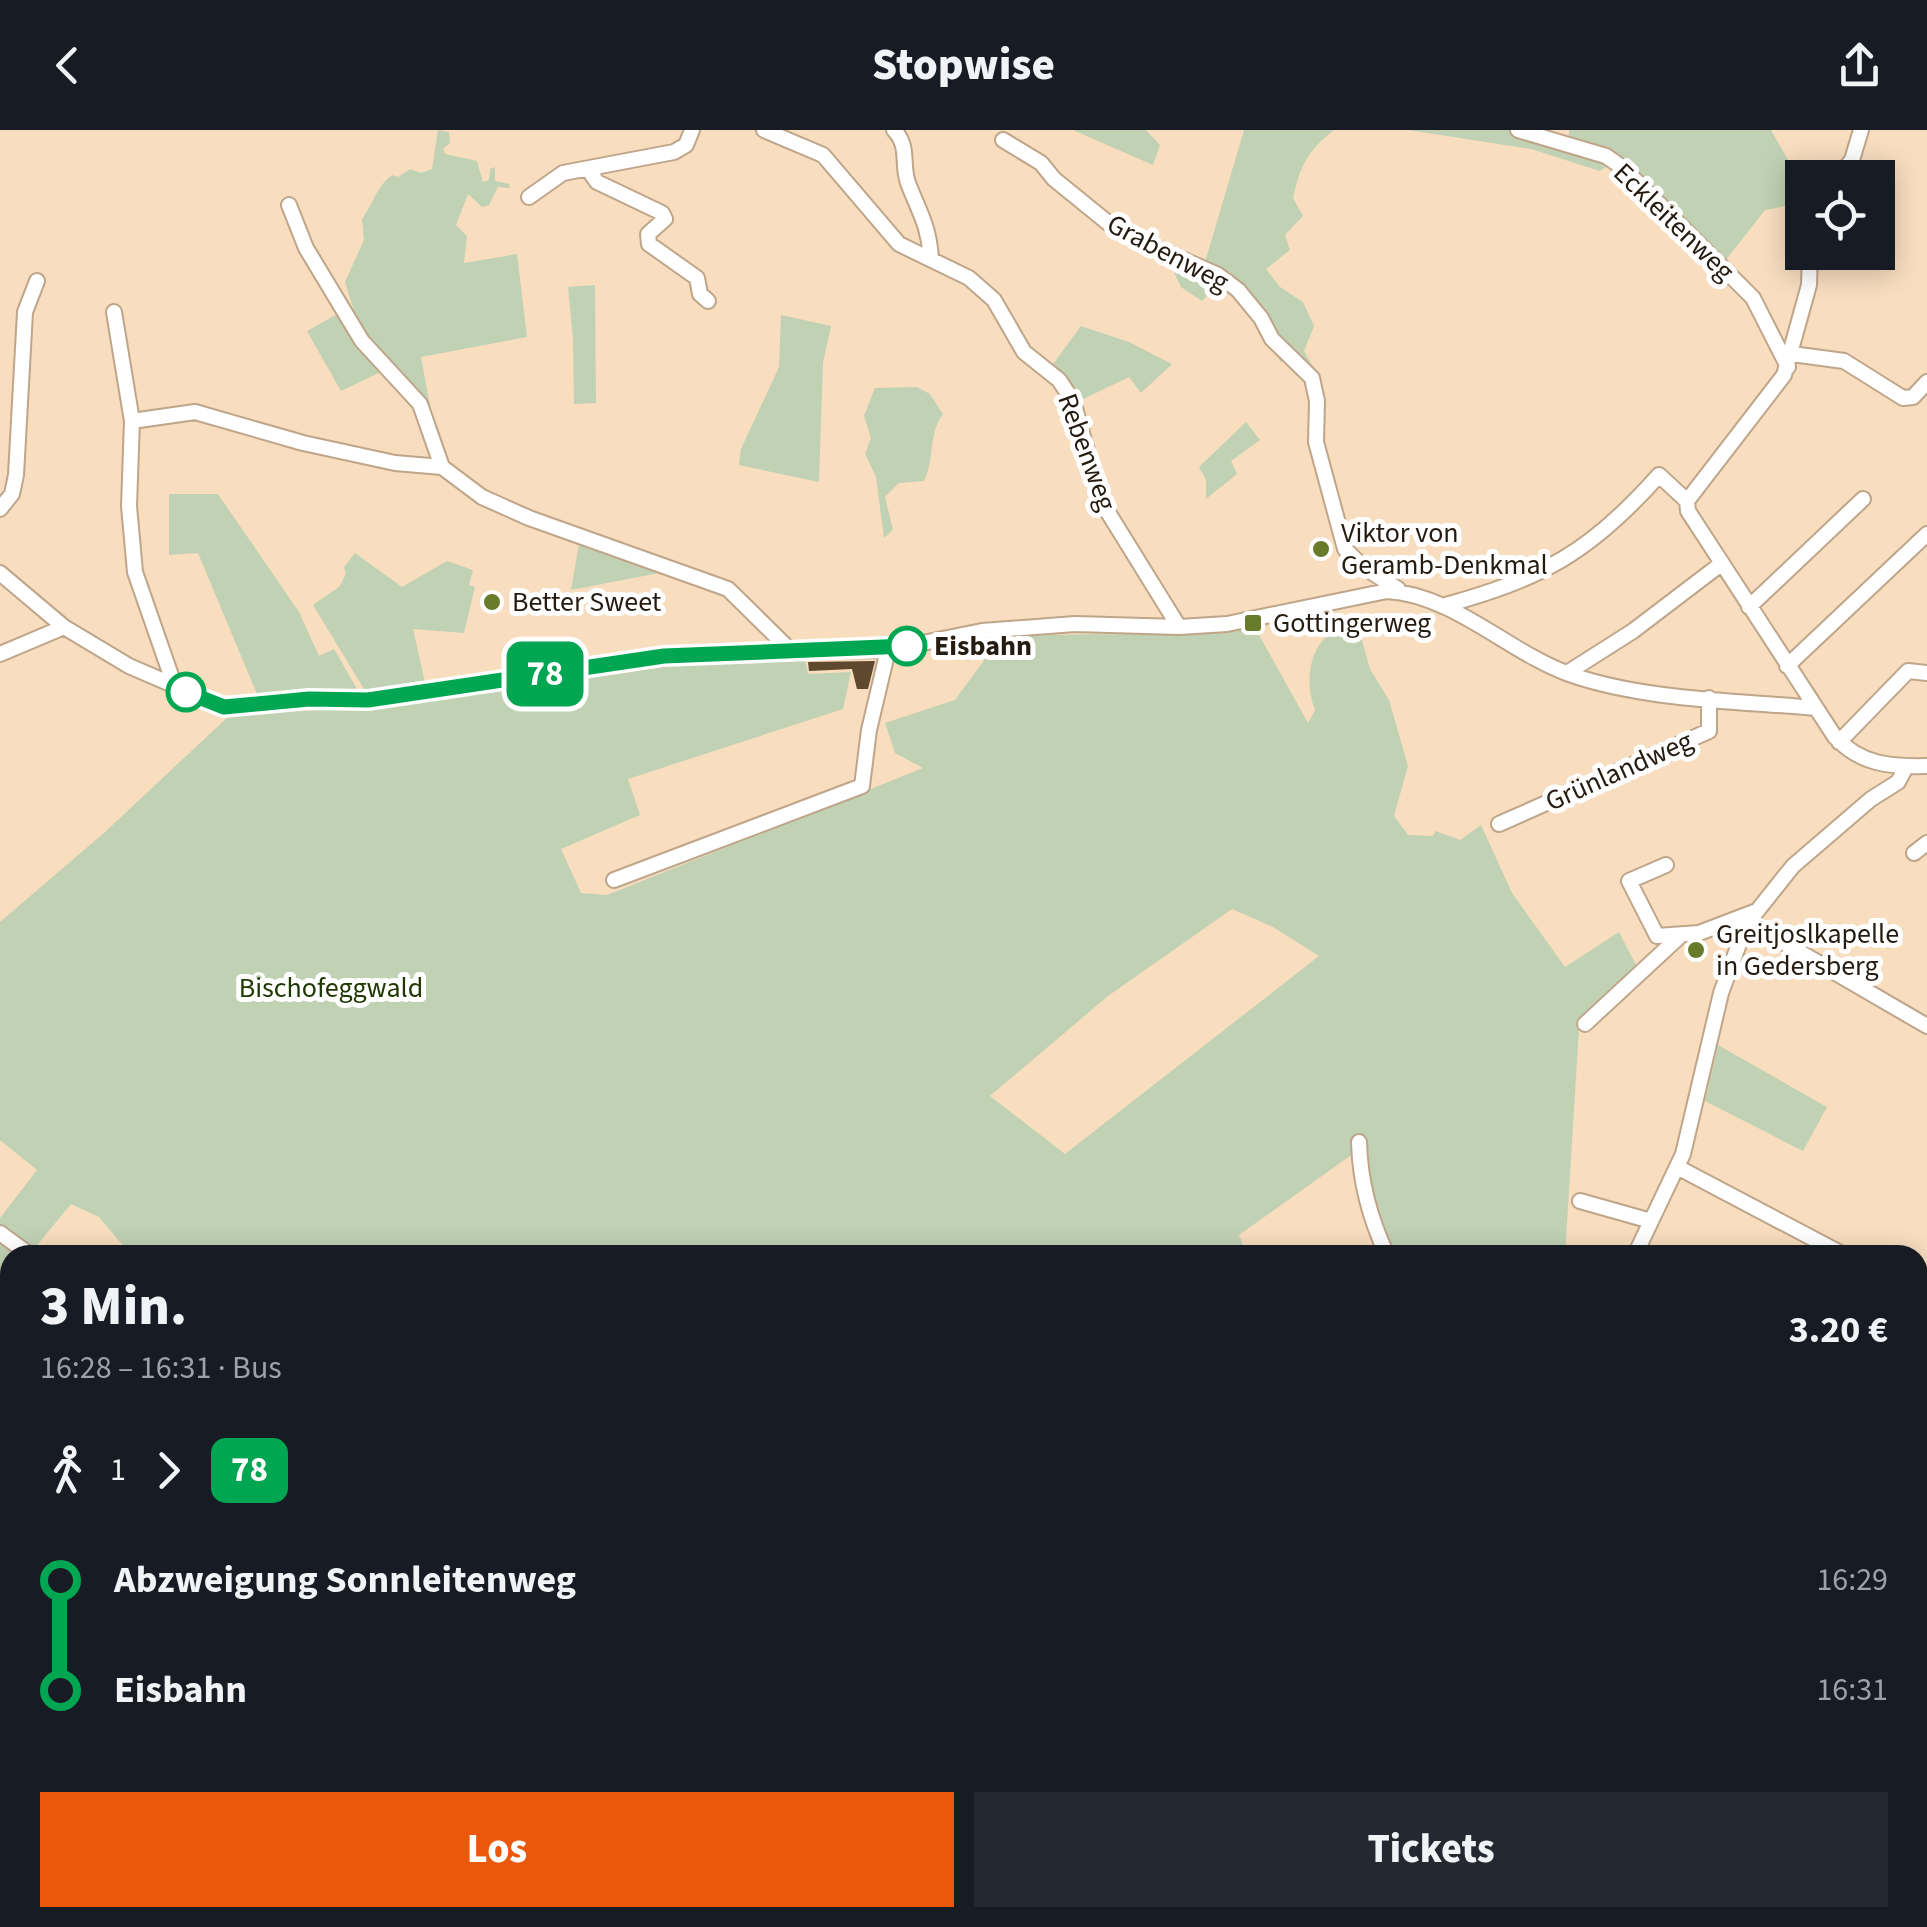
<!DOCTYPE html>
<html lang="de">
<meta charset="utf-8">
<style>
body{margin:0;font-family:"Source Sans 3",sans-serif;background:#242831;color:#f1f3f6;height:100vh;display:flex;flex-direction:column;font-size:38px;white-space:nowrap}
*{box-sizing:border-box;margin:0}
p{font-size:32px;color:#9ea1a6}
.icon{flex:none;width:55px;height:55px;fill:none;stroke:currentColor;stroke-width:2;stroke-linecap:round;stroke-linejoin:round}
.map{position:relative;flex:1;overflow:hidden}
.sheet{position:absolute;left:0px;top:1115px;width:1928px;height:682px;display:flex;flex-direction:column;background:#171b24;border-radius:30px 30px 0 0;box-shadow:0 5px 25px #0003}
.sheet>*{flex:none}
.badge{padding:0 20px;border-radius:15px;font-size:35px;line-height:65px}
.fabs{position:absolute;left:1785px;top:30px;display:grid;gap:20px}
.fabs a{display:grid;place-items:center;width:110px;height:110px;border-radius:0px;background:#171b24;box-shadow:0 5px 25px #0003;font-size:50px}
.map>.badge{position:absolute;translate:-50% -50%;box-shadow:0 0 0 5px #fff}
.legs{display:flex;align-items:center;gap:15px;height:110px;padding:0 40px;font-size:32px}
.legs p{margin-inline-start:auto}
.summary{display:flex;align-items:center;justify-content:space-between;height:170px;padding:0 40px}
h1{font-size:55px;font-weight:800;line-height:75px}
.button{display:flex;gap:20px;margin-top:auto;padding:20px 40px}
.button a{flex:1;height:115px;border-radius:0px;background:#ea580c;color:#fff;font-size:40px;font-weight:800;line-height:115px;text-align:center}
.button a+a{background:#242831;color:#f1f3f6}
ul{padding:0 40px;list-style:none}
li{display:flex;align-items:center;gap:35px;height:110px;font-size:38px}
li i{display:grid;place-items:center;width:15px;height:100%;margin:0 12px;background:currentColor}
li i::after{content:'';width:25px;height:25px;margin:-12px;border:8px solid;border-radius:50%;background:#171b24}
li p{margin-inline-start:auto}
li:first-child i{background:linear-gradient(#0000 50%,currentColor 0)}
li:last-child i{background:linear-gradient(currentColor 50%,#0000 0)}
header{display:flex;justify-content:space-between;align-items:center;height:130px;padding:0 40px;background:#171b24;font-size:45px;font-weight:800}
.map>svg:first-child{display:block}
.green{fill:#c0d2b3;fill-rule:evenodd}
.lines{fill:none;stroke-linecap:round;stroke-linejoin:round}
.stream{stroke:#a3c6f4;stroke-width:2.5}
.building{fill:#5e482e}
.minor-casing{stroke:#bfa589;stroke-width:18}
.minor{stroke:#fff;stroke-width:14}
.line-1-casing{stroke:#fff;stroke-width:22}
.line-1{stroke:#00a651;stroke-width:15}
.poi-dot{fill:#687b2b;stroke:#fff;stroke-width:4}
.stop-1-dot{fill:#fff;stroke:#00a651;stroke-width:5}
.labels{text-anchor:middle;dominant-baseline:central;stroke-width:10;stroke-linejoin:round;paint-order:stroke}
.street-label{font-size:28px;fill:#251b10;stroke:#fff}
.poi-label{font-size:28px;fill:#251b10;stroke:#fff;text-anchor:start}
.stop-label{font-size:28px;font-weight:bold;fill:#251b10;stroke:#fff;text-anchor:start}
.park-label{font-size:28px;fill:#203902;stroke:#fff}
</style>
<header><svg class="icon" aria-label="back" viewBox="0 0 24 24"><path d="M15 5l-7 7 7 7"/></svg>Stopwise<svg class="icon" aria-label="share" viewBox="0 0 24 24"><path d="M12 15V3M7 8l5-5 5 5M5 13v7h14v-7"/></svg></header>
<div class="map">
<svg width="1927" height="1797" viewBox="0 0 1927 1797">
<rect width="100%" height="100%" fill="#f8ddbf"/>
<path class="green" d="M438 0 449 2 450 13 443 19 445 24 477 31 483 52 489 50 490 39 495 37V51L509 54 510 58 498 57 489 75 482 77 468 64 456 95 467 106 464 133 517 124 527 207 421 227 431 281 427 282 353 191 354 181 345 152 364 110 362 89C373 74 377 56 392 45L398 47 410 39 421 43 432 39Z
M1073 0H1146L1160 15 1153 35Z
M1244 0H1334C1308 21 1301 33 1293 68L1303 86 1285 105 1290 120 1266 139 1280 157 1303 172 1314 196 1304 221 1319 248 1316 249 1295 227 1280 232 1263 182 1233 148 1218 154 1202 171 1181 157 1170 134 1203 139Z
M1408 0H1522L1569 10V0H1771L1788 30 1786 46 1802 73 1765 80 1722 135 1619 28 1600 41 1531 19Z
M595 155 596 273 574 274 573 209 568 157Z
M341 182 385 240 341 261 307 201Z
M781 185 831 196 823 232 819 352 739 335 741 319 779 237Z
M1081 196 1129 212 1172 234 1141 263 1129 247 1079 271 1051 237Z
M917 257 930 264 943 284C928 303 935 330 924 351L899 353 885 367 893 400 884 408 876 347 865 324 871 308 864 286 875 258Z
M1246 292 1260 310 1231 331 1237 344 1206 369V350L1199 337Z
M169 364H218L299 482 319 526 334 519 360 564 259 569 198 423 169 425Z
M579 414 657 439 659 443 571 460Z
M355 423 402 457 447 431 473 440 469 455 475 457 464 503 413 499 425 553 367 564 313 475 339 457 346 444 344 437Z
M1254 496 1308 593 1315 580C1301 547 1313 491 1359 499L1370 539 1389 570 1408 636 1394 686 1408 705 1433 706 1436 701 1460 710 1481 695 1512 763 1565 837 1619 802 1639 841 1579 899 1565 1125H1396L1387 1112 1354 1023 1239 1105 1247 1125H131L99 1087 71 1074 29 1125H10V1788H1918V1507L1927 1506V1797H0V1088L37 1040 0 1010V792L105 702 231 584 370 578 627 539 804 526 808 544 851 542 843 579 628 649 640 685 561 719 581 763 607 765 923 638 895 623 885 593 955 570 1001 507C1085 501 1170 509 1254 496ZM1232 779 1273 797 1319 826 1065 1024 990 966 1108 866Z
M1718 915 1827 977 1803 1021 1705 971Z"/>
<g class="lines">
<path class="stream" d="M0 1172 10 1177
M863 1788 864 1793 873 1797"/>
</g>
<path class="building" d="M875 531 868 559H857L852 539 809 541 808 532Z"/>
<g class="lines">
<defs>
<path id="minor" d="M764 0 823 25 899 114 969 148 994 170 1024 222 1059 250 1073 271 1101 371 1179 497
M894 0C910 17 901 33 908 53 919 82 929 95 931 129
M1518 0 1606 26 1623 38 1753 168 1788 237
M1003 10 1041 33 1054 49 1118 101 1218 145 1238 160 1261 188 1272 209 1312 248 1317 271 1316 312 1345 419 1362 436 1398 459
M596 37 592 45 597 52 662 83 665 89 648 104 649 114 697 148 700 164 708 171
M1837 48 1852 30 1861 0
M529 67 563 43 674 22 686 15 692 0
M289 75 306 118 362 211 420 274 442 337
M114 182 132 291 129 376 135 442 175 557
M1792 224 1844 231 1903 268 1913 267 1927 252
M132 291 195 282 303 313 395 333 442 337 482 367 529 388 728 459 792 522
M1687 371 1784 245 1809 155 1810 122
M0 379 12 364 16 345 25 182 37 151
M0 443 64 497 129 536 224 577 309 569 368 570 709 522 888 520 982 501 1075 494 1179 497 1227 494 1387 461C1454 465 1508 522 1569 544 1642 570 1737 571 1815 578
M1442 476C1541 449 1590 423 1659 345L1687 371 1688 381 1835 607C1861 635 1891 637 1927 636
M1749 477 1863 369
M0 524 64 497
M1787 536 1927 404
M1567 543 1633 501 1721 434
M1839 612 1908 541 1927 543
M1499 694 1709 601V568
M1914 723 1927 713
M1666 735 1629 751 1657 806 1699 803 1754 782
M614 750 862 656 869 600 888 520
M1748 792 1927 896
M1585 894 1680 806
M1359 1012C1360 1052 1370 1089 1387 1125
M1679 1038 1844 1125
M1580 1071 1651 1091
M0 1103 30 1125
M1635 1125 1683 1024 1721 863 1746 795 1793 736 1871 669 1898 652 1906 637
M1918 1163 1927 1167
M1918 1307 1927 1309
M465 1797 473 1788"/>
</defs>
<use href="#minor" class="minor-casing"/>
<use href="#minor" class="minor"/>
</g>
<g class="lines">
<defs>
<path id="line-1" d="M186 562 224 577 309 569 368 570 664 526 907 516"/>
</defs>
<use href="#line-1" class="line-1-casing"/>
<use href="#line-1" class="line-1"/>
</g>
<g class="poi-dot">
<circle cx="1321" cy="419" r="10"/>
<circle cx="492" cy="472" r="10"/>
<rect x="1243" y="483" width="20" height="20" rx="5"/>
<circle cx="1696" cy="820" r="10"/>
</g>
<g class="stop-1-dot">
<circle cx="907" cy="516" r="18"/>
<circle cx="186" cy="562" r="18"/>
</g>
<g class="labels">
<g class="street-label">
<text transform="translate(1674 92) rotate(44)">Eckleitenweg</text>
<text transform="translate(1168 123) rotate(28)">Grabenweg</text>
<text transform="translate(1087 322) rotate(70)">Rebenweg</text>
<text transform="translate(1619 641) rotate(-24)">Grünlandweg</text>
</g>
<g class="poi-label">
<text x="1341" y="403">Viktor von<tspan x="1341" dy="32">Geramb-Denkmal</tspan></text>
<text x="512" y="472">Better Sweet</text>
<text x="1273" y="493">Gottingerweg</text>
<text x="1716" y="804">Greitjoslkapelle<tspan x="1716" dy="32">in Gedersberg</tspan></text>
</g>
<g class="stop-label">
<text x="934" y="516">Eisbahn</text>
</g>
<g class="park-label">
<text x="331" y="858">Bischofeggwald</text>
</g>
</g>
</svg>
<div class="fabs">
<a><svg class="icon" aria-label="locate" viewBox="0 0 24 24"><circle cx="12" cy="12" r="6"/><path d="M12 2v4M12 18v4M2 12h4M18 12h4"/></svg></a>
</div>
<b class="badge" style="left:545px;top:544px;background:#00a651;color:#fff">78</b>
<section class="sheet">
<div class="summary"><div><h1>3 Min.</h1><p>16:28 – 16:31 · Bus</p></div><b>3.20 €</b></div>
<div class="legs"><svg class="icon" aria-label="walk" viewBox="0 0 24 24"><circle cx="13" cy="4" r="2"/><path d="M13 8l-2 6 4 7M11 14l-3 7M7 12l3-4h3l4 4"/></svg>1<svg class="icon" aria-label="forward" viewBox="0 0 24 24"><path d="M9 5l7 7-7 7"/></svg><b class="badge" style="background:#00a651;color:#fff">78</b></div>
<ul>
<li><i style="color:#00a651"></i><b>Abzweigung Sonnleitenweg</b><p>16:29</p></li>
<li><i style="color:#00a651"></i><b>Eisbahn</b><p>16:31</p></li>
</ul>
<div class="button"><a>Los</a><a>Tickets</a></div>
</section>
</div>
